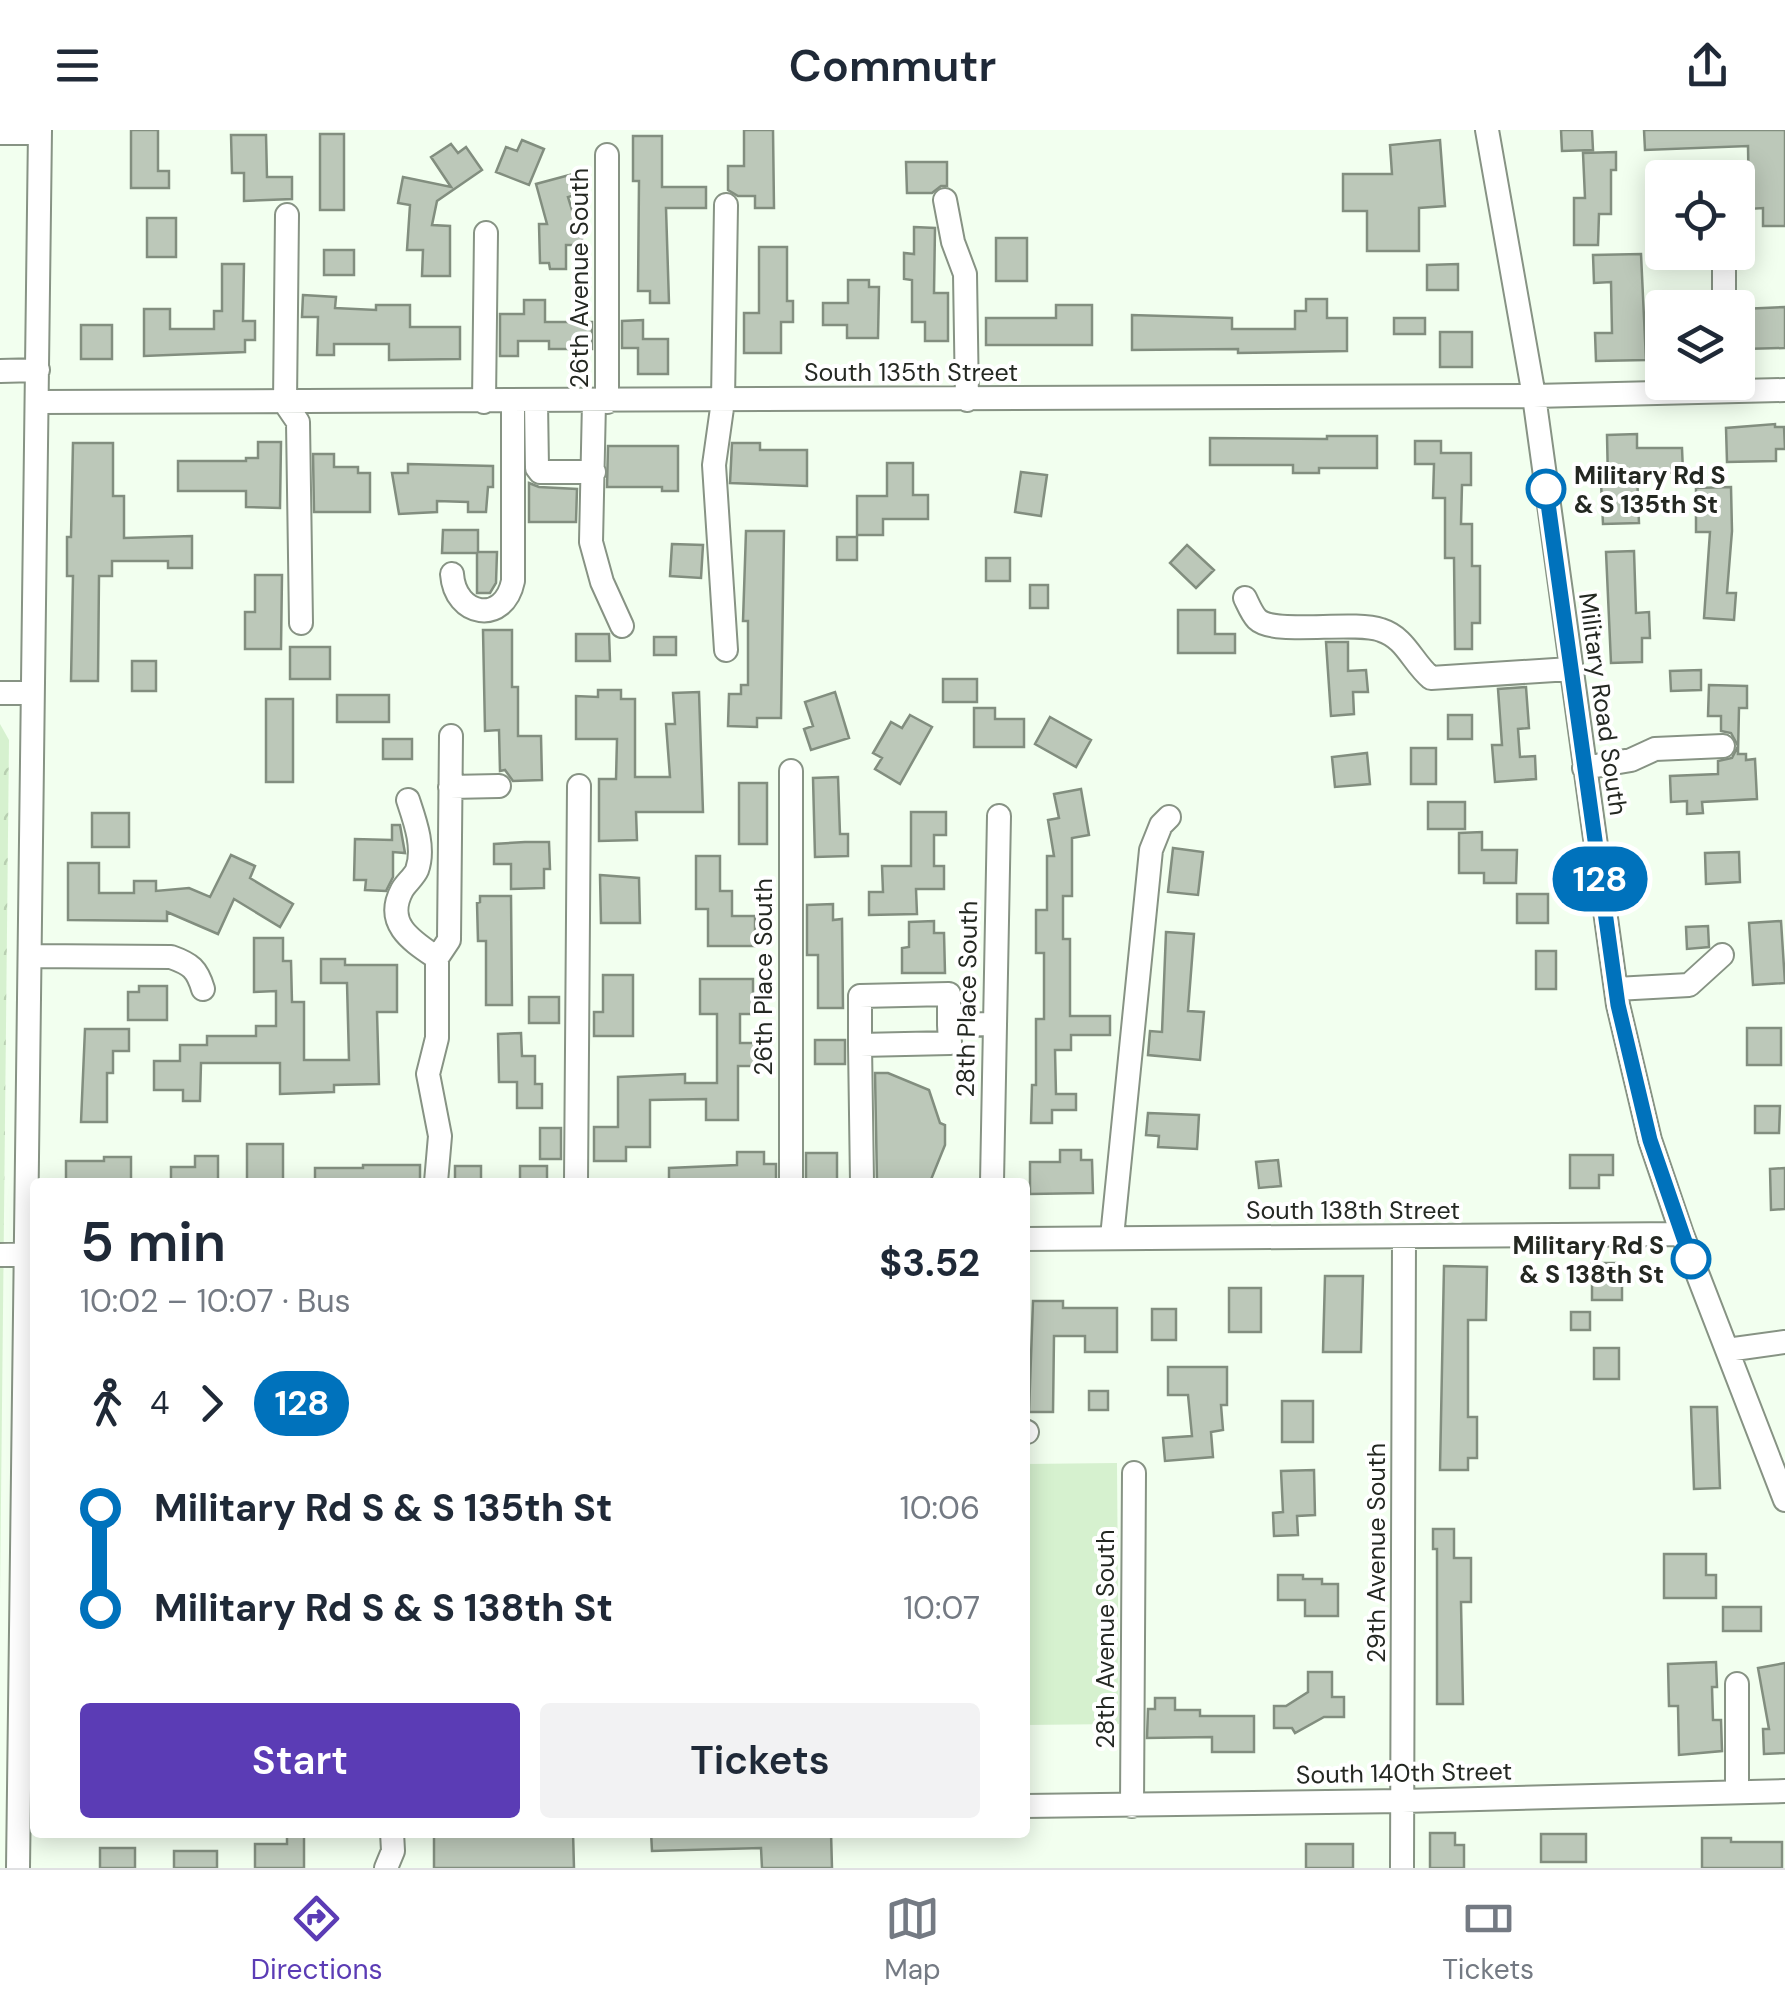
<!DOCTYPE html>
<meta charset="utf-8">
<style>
body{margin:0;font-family:"DM Sans",sans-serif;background:#f2f2f3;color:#1f2937;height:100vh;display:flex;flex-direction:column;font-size:38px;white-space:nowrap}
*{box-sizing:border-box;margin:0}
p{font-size:32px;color:#747a83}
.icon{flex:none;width:55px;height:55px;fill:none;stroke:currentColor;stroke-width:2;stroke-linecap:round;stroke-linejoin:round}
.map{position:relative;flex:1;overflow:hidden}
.drawer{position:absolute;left:30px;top:1048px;width:1000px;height:660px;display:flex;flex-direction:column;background:#fff;border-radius:10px;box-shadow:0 5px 25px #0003}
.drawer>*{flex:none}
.badge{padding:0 20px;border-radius:32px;font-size:35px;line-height:65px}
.buttons{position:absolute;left:1645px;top:30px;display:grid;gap:20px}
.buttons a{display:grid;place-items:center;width:110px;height:110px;border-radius:10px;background:#fff;box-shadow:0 5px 25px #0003;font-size:50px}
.map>.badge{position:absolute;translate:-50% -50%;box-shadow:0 0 0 5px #fff}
.legs{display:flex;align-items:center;gap:15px;height:110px;padding:0 50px;font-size:32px}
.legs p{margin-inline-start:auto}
.summary{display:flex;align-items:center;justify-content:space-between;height:170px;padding:0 50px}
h1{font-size:55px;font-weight:600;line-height:75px}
.primary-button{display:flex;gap:20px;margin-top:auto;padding:20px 50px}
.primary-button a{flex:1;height:115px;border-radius:10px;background:#5b3cb5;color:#fff;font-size:40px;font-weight:600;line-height:115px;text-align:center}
.primary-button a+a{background:#f2f2f3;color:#1f2937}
ul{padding:0 50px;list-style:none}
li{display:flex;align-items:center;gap:35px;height:100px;font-size:38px}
li i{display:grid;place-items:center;width:15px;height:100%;margin:0 12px;background:currentColor}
li i::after{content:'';width:25px;height:25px;margin:-12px;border:8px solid;border-radius:50%;background:#fff}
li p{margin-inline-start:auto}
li:first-child i{background:linear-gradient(#0000 50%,currentColor 0)}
li:last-child i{background:linear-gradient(currentColor 50%,#0000 0)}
header{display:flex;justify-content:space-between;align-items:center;height:130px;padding:0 50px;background:#fff;font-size:45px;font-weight:600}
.dock{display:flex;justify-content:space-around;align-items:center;height:140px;border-top:2px solid #e0e1e3;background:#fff;font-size:28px;color:#747a83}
.dock a{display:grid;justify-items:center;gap:5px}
.dock .on{color:#5b3cb5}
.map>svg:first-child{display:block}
.park{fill:url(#park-crowns)}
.pitch{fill:#d6f1cf}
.building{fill:#bcc8b9;stroke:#828e7f;stroke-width:2.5}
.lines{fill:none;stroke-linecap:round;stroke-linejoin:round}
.minor-casing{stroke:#879384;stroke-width:26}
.minor{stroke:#fff;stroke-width:22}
.line-1-casing{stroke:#fff;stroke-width:22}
.line-1{stroke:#0072bc;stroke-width:15}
.stop-1-dot{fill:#fff;stroke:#0072bc;stroke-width:5}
.labels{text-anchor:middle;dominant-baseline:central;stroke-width:8;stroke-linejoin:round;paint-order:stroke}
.street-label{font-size:25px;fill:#242822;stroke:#fff}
.stop-label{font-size:25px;font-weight:bold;fill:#242822;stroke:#fff;text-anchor:start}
</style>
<header><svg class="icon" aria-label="menu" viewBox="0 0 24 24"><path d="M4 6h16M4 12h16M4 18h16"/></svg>Commutr<svg class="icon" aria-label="share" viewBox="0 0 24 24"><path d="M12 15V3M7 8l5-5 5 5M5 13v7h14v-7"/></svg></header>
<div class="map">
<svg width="1785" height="1738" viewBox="0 0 1785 1738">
<defs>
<pattern id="park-crowns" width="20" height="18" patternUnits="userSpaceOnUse" patternTransform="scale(2.5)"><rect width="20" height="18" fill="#d6f1cf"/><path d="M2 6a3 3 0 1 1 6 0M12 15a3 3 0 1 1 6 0" fill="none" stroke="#b8cfb1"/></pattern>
</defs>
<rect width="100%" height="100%" fill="#f2ffef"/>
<path class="park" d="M0 594 9 610 0 1467Z"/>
<path class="pitch" d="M1117 1333 1119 1594 1025 1595V1334Z"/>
<path class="building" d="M131 0H158V41H169V58H131Z
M744 0H773L774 78H755V66H738L728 60V36H744Z
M1561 0H1592L1593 20 1562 21Z
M1644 0H1785V96H1763V78L1749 79 1748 16 1645 20Z
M320 4H344V80H320Z
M231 5H266L267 47H292V69L244 71V43H232Z
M633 6H662V57H706V78H666L669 173H650V161H638L639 51H633Z
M522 10 544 19 529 55 496 42 506 17 517 21Z
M1440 10 1445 76 1419 78V121H1367V81H1343V44H1392L1390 15Z
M451 14 458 23 466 17 482 40 437 71 432 95 450 96V146H422L423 120H407L410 75 398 73 403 47 451 57 431 27Z
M1616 22V40H1611V84H1599L1598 115H1574V68H1585L1583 23Z
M906 32H947V56H941L932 63H907Z
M573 44 579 64 568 67 576 93H582V115H566V139H550L549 133H540L539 94H547L536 54Z
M147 88H176V127H147Z
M914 97 935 98 934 163H948V211H925V192H912V150L904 149V123L914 124Z
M996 108H1027V151H996Z
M759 117H787V171H793V192H781V223H744V183H759Z
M324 120H354V145H324Z
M1641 124 1646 230 1596 231 1595 203H1612L1611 152 1594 153 1593 125Z
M222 134H244L243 191H255V210H245V222L144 226V179H170V199H214V181H222Z
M1458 134V160H1427V135Z
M848 150H869V157H879L878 208H847V195H823V173H848Z
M303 165 336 167 335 178 376 180V175H410V197H460V229L389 230V214H334V225H317L318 187H302Z
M1306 169H1327V188H1347V221L1238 223V219L1132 220V185L1232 188V199H1295V181H1306Z
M524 170H545V192H592V219H549V211H518V226H500V184H524Z
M1056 175H1092V215H986V188H1056Z
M1785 177V218L1744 219 1742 179Z
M1394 188H1425V204H1394Z
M643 190V209H668V244H638V218H622V191Z
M81 195H112V229H81Z
M1440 202H1472V237H1440Z
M1775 294V297H1784L1785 319H1776V331L1727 332 1726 298Z
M1637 304V318H1682L1683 342 1637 343 1639 393 1603 394 1601 353 1608 352 1607 305Z
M1327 306H1377V338H1319V343H1293V335H1210V308L1327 309Z
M1415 311H1441V323H1471V355H1462L1461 394H1472V436H1480V493H1472V519H1455L1454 428H1445V368H1433L1434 334H1415Z
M258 312H281L280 378 246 377V361H178V331H246V328H258Z
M73 313H113V366H124V408L192 406V438H168V431H112V446H99L98 551H71L73 446H67V407H71Z
M732 313H760V320H807V356L730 353Z
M608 316H678V361H662V357H607Z
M313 324H334V337H358V343H370V382H314Z
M887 333H913V365H928V389H883V405H857V366H887Z
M408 334 493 336V357H488L486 382H468V372L437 371V382L399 384 392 343H408Z
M1021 342 1047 345 1041 386 1015 382Z
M529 353 539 357 577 359 576 392H529Z
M1731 357 1732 401 1727 463H1736L1734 490 1704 488 1710 402H1696V358Z
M443 400H478V422H497L496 453 490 463H477V423H442Z
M746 401H784L781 588H757V597L728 596 729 564H741V555H748V491H743Z
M837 407H857V430H837Z
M672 414 703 415 701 448 670 446Z
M1187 415 1214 440 1196 458 1170 433Z
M1634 421 1636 483 1649 482 1650 508H1642V532L1611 533 1606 422Z
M986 428H1010V451H986Z
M255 445H282L281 519H245V482H255Z
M1030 455H1048V478H1030Z
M1178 480H1215V504H1235V523H1178Z
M483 500H512V557H518V606H541L542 650 513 651 505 640 500 641 499 600 485 601Z
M576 504H609L610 531H576Z
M654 507H676V525H654Z
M1326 512H1348V541L1366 540 1368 562H1353L1354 584 1331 586Z
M290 517H330V549H290Z
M132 531H156V561H132Z
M1701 540V560L1671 561 1670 541Z
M943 549H977V572H943Z
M1709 555 1747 556V578H1739L1738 624H1746V630L1755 629 1757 669 1702 672 1703 683 1687 684V671L1671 672 1670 646 1718 644V631L1732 628 1738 616 1731 603 1721 601V586H1708Z
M1526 557 1529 598 1518 599 1520 627 1535 626 1536 649 1495 652 1492 615H1502L1498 559Z
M598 560H621V569H635V647H670L666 594H675L673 563 699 562 703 682H636L637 710 599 711V649H616L617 609H576V566L598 567Z
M835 562 849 608 811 620 804 599 813 596 805 572Z
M337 565H389V592H337Z
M266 569H293V652H266Z
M974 578H995V589H1024V617H974Z
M910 585 932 597 900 654 875 639 882 628 873 623 891 592 902 598Z
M1448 585H1472V609H1448Z
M1050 587 1091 610 1076 637 1035 614Z
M383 609H412V629H383Z
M1411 618H1436V654H1411Z
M1367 623 1370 654 1335 657 1332 627Z
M838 647 840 704H848V726L815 727 813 648Z
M739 653H767V714H739Z
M1081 659 1089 705 1072 708V766H1063V809H1070V886H1110V905H1071V920H1055L1056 964H1076V980H1052V993H1031L1032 955H1036V889H1044V823H1036V780H1047V726H1054L1048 690 1059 688 1054 664Z
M1428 672H1465V699H1428Z
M911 682H946V705H934V736H944V759H916L917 784 869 785V762H883L882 736H911Z
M92 683H129V717H92Z
M392 695H400L405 723 393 722V747L386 761 365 760 366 750H354L355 709 392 710Z
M1482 702V720H1517L1516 753H1484V743H1459V703Z
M525 712H549L550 739H544V758L511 759V734H494V714Z
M1173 718 1203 722 1198 765 1168 762Z
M1739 722 1740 752 1706 754 1705 723Z
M231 725 255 736 250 748 293 774 280 797 234 769 218 804 167 782V791L68 790V733H99V763H134V751H156V761L189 758 210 767Z
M696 726H720V761H732V786H755V816H708V779H696Z
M600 745 639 748 640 793H601Z
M1517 764H1548V793H1517Z
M480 766H511L512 875H486V811H478L477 773 480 772Z
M833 774V790L842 789 843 878H818V825H807V775Z
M934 791V803H944L945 843H902V818L909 817V792Z
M1781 791 1785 853 1753 855 1749 793Z
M1708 796 1709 817 1687 819 1686 797Z
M1166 802 1194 804 1188 881 1204 882 1200 930 1148 925 1150 901 1162 902Z
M254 808H283V831H291L292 872H304V930H349L347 853H321V829H345V835H397V882H377L379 954 334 955V962L280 964V933H201L200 971H183V960H154V931H180V915H207V906H256V896H276V861L254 862Z
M1536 821H1556V859H1536Z
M603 845H633V906H594V882H603Z
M700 849H753V884H740V913H756V936H738V990H706V969L650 970V1017H626V1031H594V997H618V947L685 944V953H717V884H700Z
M139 856H167V890H128V862H139Z
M529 867H559V893H529Z
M1747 898H1781V935H1747Z
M85 899H129V921H113V943H107V992H81Z
M521 903 522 926H535V954H542V978H517V952H499L498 904Z
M815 910H845V934H815Z
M875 943H888L929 960 940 993 945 995V1015L930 1052H877Z
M1755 976H1780L1779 1003H1755Z
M1148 983 1199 985 1197 1019 1158 1017 1159 1006 1146 1005Z
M540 998H561V1029H540Z
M247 1014H283V1051H247Z
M1060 1020H1081V1030H1092L1093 1063 1030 1064V1032H1060Z
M737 1022H764V1034H776V1052H669V1038L737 1035Z
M806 1023H837V1050H806Z
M1570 1025H1613V1045H1599V1058H1570Z
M195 1026H218V1052H171V1037H195Z
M104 1027H131V1052H66V1031H104Z
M1278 1030 1281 1056 1259 1058 1256 1032Z
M363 1035H420V1052H315V1038H363Z
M455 1036H481V1052H455Z
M520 1036H547V1052H520Z
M1785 1038V1079L1771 1080 1770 1039Z
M1592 1133H1622V1170H1592Z
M1444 1136 1487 1137 1486 1190H1468V1287H1477V1328H1468V1340H1440Z
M1325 1146H1363L1361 1222H1323Z
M1229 1158H1261V1202H1229Z
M1033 1171H1063V1178H1117V1222H1085V1206H1054L1053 1282H1029Z
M1152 1179H1176V1210H1152Z
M1571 1182H1590V1200H1571Z
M1594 1218H1619V1249H1594Z
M1168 1237H1227V1275H1221L1223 1300 1211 1302 1213 1327 1165 1331 1163 1308 1192 1306 1188 1265H1168Z
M1089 1261H1108V1280H1089Z
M1282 1271H1313V1312H1282Z
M1691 1277H1717L1720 1358 1694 1359Z
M1314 1340 1315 1385 1297 1386 1298 1405 1274 1406 1273 1383 1283 1382 1281 1341Z
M1433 1399H1454V1428H1471V1472H1461L1463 1574H1437V1419H1433Z
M1664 1424H1706V1445H1716V1468H1664Z
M1278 1445H1303V1449H1322V1454H1338V1486H1305V1470H1278Z
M1723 1477H1761V1501H1723Z
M1716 1532 1717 1557H1712L1713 1590H1721L1722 1621 1679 1625 1678 1576H1669L1668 1534Z
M1785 1533V1623L1764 1624 1763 1599H1769L1758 1538Z
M1308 1542H1332V1567H1344V1587H1324L1295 1603 1292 1598H1274V1576H1286L1308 1562Z
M1155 1568H1175V1580H1200V1586H1254V1622H1212V1607L1147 1608 1148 1579H1155Z
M287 1702H304V1738H255V1714H287Z
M434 1702H573L574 1738H434Z
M651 1702H831L832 1738H762L761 1718 652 1721Z
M1430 1703H1455V1715H1464V1738H1430Z
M1541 1704H1586V1732H1541Z
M1702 1708H1731V1712H1782V1738H1702Z
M1306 1714H1353V1738H1306Z
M100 1718H135V1738H100Z
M174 1721H217V1738H174Z"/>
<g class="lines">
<defs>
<path id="minor" d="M1487 0 1534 266 1618 875 1650 1010 1682 1104 1785 1370
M0 3H40
M945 70 953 112 965 144 967 270
M287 85 285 273 298 292 301 493
M1724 122V178
M0 241 38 240
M38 272 1534 266 1785 260
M484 272 486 103
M536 272 537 338 540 342H594
M594 272 591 412 602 452 622 496
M607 272V25
M452 444C455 487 504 495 513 451V272
M1245 468C1248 474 1252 484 1257 489 1274 506 1352 490 1381 500 1406 508 1412 532 1431 548L1570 539
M726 520 714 335 723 271 726 75
M0 563H32
M1584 638 1631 630 1655 619 1723 616
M791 641V1052
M450 657 499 656
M408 670C415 691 425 718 417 740 414 747 406 753 402 760 384 794 412 811 437 828
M30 826 171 827C191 834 197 839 203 859
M1616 859 1689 855 1722 825
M860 915V866L949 864V895L993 894
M436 1052 440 1006 428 944 437 908V828L449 810 451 606
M576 1052 579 656
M862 1052 860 915 950 913 949 895
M992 1052 999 686
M1112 1107 1151 720 1161 695 1169 687
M1025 1109 1682 1104
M0 1125 35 1124
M1727 1220 1785 1212
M1025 1301 1027 1302
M1737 1662V1554
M1025 1676 1403 1671 1785 1661
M1132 1676 1134 1343
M18 1738 40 0
M386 1738 393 1721 392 1702
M1402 1738 1404 1108"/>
</defs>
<use href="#minor" class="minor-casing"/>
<use href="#minor" class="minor"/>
</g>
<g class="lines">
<defs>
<path id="line-1" d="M1546 359 1618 875 1650 1010 1691 1129"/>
</defs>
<use href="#line-1" class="line-1-casing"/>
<use href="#line-1" class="line-1"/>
</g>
<g class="stop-1-dot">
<circle cx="1546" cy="359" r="18"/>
<circle cx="1691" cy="1129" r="18"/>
</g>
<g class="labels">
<g class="street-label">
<text transform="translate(579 148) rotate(-90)">26th Avenue South</text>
<text x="911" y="242">South 135th Street</text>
<text transform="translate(1603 574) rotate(82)">Military Road South</text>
<text transform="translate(763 847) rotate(-90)">26th Place South</text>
<text transform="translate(967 869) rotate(-89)">28th Place South</text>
<text x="1353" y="1080">South 138th Street</text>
<text transform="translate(1376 1423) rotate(-90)">29th Avenue South</text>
<text transform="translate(1105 1509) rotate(-90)">28th Avenue South</text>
<text transform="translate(1404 1643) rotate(-1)">South 140th Street</text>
</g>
<g class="stop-label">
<text x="1574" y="345">Military Rd S<tspan x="1574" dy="29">&amp; S 135th St</tspan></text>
<text x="1664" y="1115" text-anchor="end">Military Rd S<tspan x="1664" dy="29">&amp; S 138th St</tspan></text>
</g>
</g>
</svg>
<div class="buttons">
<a><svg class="icon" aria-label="locate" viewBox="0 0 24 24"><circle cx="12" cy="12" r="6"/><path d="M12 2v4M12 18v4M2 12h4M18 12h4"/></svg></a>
<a><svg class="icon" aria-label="layers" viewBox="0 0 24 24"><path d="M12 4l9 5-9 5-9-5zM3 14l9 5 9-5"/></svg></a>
</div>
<b class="badge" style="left:1600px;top:749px;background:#0072bc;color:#fff">128</b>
<section class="drawer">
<div class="summary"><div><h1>5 min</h1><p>10:02 – 10:07 · Bus</p></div><b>$3.52</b></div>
<div class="legs"><svg class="icon" aria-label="walk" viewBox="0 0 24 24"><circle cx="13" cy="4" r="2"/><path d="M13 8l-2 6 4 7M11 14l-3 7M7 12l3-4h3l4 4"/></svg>4<svg class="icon" aria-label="forward" viewBox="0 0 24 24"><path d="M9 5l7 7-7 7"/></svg><b class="badge" style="background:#0072bc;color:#fff">128</b></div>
<ul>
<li><i style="color:#0072bc"></i><b>Military Rd S &amp; S 135th St</b><p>10:06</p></li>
<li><i style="color:#0072bc"></i><b>Military Rd S &amp; S 138th St</b><p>10:07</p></li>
</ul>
<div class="primary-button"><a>Start</a><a>Tickets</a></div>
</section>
</div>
<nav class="dock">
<a class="on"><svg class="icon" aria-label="directions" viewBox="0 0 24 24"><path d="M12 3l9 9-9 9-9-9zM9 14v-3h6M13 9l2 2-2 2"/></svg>Directions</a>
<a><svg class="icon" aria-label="map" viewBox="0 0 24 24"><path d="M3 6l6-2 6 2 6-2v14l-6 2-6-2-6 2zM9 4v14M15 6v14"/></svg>Map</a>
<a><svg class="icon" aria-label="tickets" viewBox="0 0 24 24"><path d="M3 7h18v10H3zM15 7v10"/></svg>Tickets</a>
</nav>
